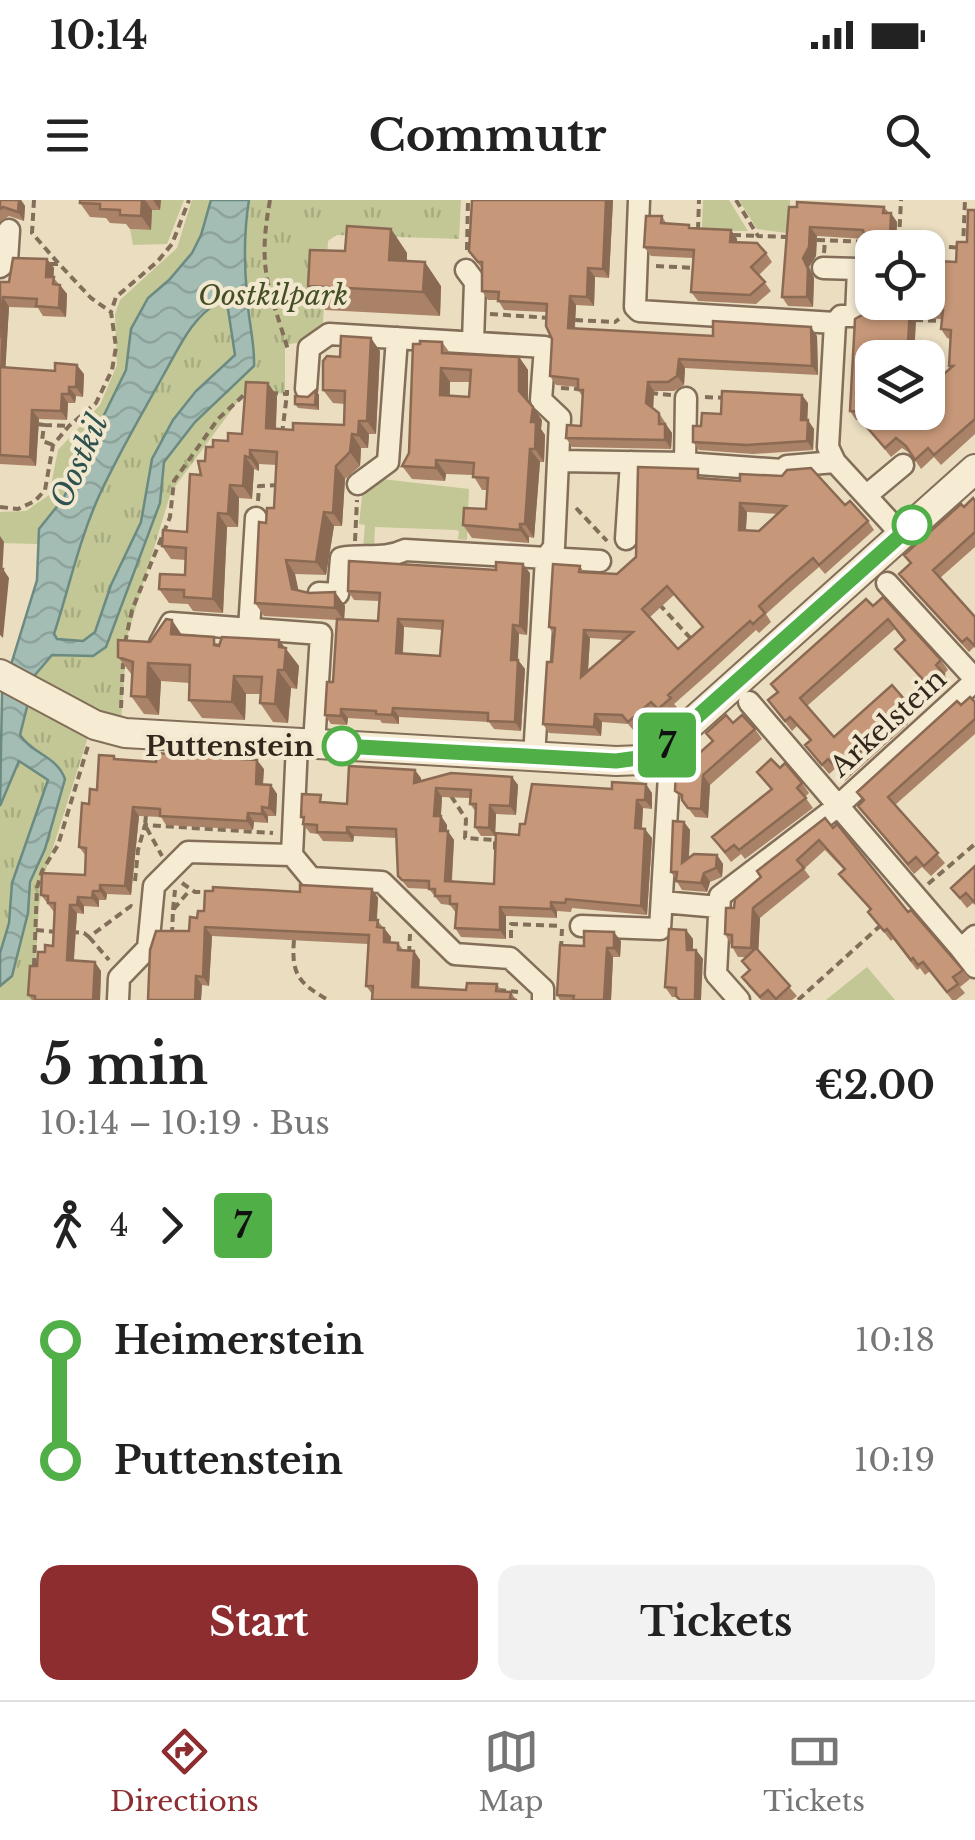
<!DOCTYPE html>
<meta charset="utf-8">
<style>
body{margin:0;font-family:"Libre Baskerville",serif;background:#f2f2f2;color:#222;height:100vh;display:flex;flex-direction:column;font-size:38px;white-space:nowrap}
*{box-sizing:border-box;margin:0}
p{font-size:32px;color:#767676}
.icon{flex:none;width:55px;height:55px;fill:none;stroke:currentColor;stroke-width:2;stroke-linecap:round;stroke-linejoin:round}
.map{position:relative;height:800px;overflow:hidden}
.drawer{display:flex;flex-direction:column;background:#fff;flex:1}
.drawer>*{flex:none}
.badge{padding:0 20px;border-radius:8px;font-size:35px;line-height:65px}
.buttons{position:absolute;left:855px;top:30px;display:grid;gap:20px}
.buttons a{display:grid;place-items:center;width:90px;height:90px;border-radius:20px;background:#fff;box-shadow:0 2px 8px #0004;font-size:50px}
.map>.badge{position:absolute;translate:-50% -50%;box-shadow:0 0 0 5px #fff}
.legs{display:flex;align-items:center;gap:15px;height:110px;padding:0 40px;font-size:32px}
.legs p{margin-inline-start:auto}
.head{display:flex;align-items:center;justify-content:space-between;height:170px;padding:0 40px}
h1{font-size:55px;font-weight:800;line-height:75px}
.cta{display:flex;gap:20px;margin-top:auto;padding:20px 40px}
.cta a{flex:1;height:115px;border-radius:20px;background:#8d2d30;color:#fff;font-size:40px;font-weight:800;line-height:115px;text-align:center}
.cta a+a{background:#f2f2f2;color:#222}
ul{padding:0 40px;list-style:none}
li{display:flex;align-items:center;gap:35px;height:120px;font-size:38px}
li i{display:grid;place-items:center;width:15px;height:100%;margin:0 12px;background:currentColor}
li i::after{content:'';width:25px;height:25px;margin:-12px;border:8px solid;border-radius:50%;background:#fff}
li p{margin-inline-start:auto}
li:first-child i{background:linear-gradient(#0000 50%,currentColor 0)}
li:last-child i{background:linear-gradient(currentColor 50%,#0000 0)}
.status{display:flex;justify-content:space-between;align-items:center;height:70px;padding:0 50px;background:#fff;direction:ltr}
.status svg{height:28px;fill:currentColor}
header{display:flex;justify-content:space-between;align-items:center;height:130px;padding:0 40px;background:#fff;font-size:45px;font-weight:800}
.tabs{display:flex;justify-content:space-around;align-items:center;height:140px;border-top:2px solid #e0e0e0;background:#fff;font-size:28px;color:#767676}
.tabs a{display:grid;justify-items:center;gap:5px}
.tabs .selected{color:#8d2d30}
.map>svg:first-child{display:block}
.grass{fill:#c2c795}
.park{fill:url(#park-tufts)}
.water{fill:url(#water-waves);stroke:#6b8a82;stroke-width:2.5;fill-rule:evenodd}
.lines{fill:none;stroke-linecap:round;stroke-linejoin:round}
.minor-casing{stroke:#826e59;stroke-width:25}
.tertiary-casing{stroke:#826e59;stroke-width:32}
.path{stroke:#826e59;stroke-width:4;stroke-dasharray:8 5;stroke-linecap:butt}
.minor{stroke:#f6ebd3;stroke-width:20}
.tertiary{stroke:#f6ebd3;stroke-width:28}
.wall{fill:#aa8267;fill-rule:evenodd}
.shaded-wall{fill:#8b6a54}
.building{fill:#c69778;stroke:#8b6a54;stroke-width:2.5;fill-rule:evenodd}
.line-1-casing{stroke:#fff;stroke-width:22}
.line-1{stroke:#50af46;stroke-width:15}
.stop-1-dot{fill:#fff;stroke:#50af46;stroke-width:5}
.labels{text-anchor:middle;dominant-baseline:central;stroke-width:8;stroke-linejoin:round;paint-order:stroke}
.park-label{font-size:28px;font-style:italic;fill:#444e25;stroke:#f2e8cf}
.street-label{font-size:28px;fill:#33271d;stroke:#f2e8cf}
.stop-label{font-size:28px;font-weight:bold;fill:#33271d;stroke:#f2e8cf;text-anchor:end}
.water-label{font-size:30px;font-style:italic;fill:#2d524f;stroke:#f2e8cf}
</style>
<div class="status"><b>10:14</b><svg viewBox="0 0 49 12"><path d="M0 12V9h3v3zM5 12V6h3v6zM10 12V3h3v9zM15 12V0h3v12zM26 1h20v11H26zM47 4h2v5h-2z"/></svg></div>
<header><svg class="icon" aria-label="menu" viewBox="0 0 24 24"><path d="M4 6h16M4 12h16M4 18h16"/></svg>Commutr<svg class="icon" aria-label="search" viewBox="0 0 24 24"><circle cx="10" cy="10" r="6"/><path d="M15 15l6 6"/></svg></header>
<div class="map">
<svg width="975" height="800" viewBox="0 0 975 800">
<defs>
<pattern id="park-tufts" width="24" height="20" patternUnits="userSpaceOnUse" patternTransform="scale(2.5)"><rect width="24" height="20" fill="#c2c795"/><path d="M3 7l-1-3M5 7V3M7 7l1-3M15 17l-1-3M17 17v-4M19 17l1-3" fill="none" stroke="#a7ab80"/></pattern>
<pattern id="water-waves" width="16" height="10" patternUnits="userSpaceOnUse" patternTransform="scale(2.5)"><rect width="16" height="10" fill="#a3bdb5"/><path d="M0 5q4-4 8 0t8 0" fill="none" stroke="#8da29b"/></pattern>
</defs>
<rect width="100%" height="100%" fill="#eaddc0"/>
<path class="grass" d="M161 0H184L167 44 133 45 130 29 151 30 152 10H160Z
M192 0H211L201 35 192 53 169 80 148 98 131 129 126 170 63 299 40 329 38 344 0 343V312L26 311 49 295 58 250 100 205 117 165 115 114 120 100 177 48Z
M703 0H729L748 31H706L702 28Z
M739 0H790V30L787 33 757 29Z
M373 278 469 289 467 340 458 339 459 331 456 330 375 327 374 350 363 349 365 325 359 324 363 288Z
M867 767 895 800H826Z"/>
<path class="park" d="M250 0H461L459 39 336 35 328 41 322 138 285 145V194L247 189 171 292 127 437 121 522 88 537 45 673 39 705 33 800H0V606L33 476 103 273 155 172 244 48Z"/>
<path class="water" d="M211 0H249C244 31 244 64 247 95 248 120 255 142 254 166L195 222 164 262 160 303 106 447 93 456 52 455 35 475 20 535C32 554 57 556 65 579L45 649 30 682 28 713 12 776 0 786V753L9 723 12 683 48 580 19 561 0 606 2 494 37 380 39 329 63 299 126 170 131 129 148 98 169 80 192 53 201 35ZM219 102 228 109 235 155 196 191 173 220 152 259 141 322 111 385 95 432 83 441 57 439 54 434C69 388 79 340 99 296 118 254 142 214 164 174 179 148 191 118 219 102Z"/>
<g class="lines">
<defs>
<path id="minor" d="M639 0 635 107 639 111 835 123 828 247 835 262 902 335
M0 67 7 61 9 30
M823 68 858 69 856 116H841L835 123
M466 70 475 82 473 142
M306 189 309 148 329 134 545 147 541 200 560 218 554 347 546 358 534 557
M559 261 685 263 782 270 787 266 835 262
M685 263 686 198
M358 284 388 262 397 138
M867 295 903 265
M626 339 631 262
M887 383 975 479
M319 393 338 394 341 358C363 354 385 360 405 350L600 361
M249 429 256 318
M160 443 171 423 321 434 314 544
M749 502 961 749
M292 655 297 544
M662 702 719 707
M581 726 660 729 669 575 659 552
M975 736 961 749 975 767
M118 800 119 778 148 748 154 686 188 652 292 655 311 678 382 682 455 754 510 758 543 789V800
M739 800 716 774 720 696 838 606 975 481"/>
<path id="tertiary" d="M0 474 95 525 125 533 616 561 642 560 659 552 975 269"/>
</defs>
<use href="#minor" class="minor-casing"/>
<use href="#tertiary" class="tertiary-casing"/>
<path class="path" d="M34 0 32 33 59 64
M270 0C257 71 269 86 288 150
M736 0 758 36 787 37
M698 30 699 0
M733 35 758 36
M817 40 868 42
M899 40 901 0
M923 45 963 48 965 0
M467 50 468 0
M824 53 825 40
M50 64H59L91 98 111 112
M656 66 694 68
M490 114 550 118
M575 120 615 122 619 119
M915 120 945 121
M561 188 581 189
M270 193 287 194V190
M650 193 671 195
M705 197 726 198
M37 224 44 225 42 241 53 245
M44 225 69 226
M282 234 287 194
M258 301 259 286 279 285
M0 307 18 309 35 301 45 290 53 245 69 226 96 203 112 170 116 147 111 112 116 97 157 62 172 44 189 0
M576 308 607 341
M355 341 357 300
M659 404 693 441
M125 443 132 410 170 317 174 281 218 219 246 193
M121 508 123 463
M451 596 466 619 465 638 495 640V650H498
M146 615 145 625 162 656
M135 681 138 650 145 625 273 633
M182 683 195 692H210
M928 684 975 644
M173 710 175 690
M36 730 57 732
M71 732 84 733 89 737 131 706 135 708
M172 735 173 710 189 691
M89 737 109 760
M511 738V724L562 726
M294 740C291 775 299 783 328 800
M561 749 562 729
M409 754 410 734
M34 766 37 688 42 671 58 645 88 546
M498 790 518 792
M798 800 880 726"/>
<use href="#minor" class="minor"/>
<use href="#tertiary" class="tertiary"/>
</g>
<path class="wall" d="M0 0H21L25 6 24 21 9 16 0 22Z
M80 0H161L160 10H152L151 30 130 29 126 24 110 23 106 18 90 17 80 3Z
M613 0 609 78 595 77 594 106 576 105 575 128 713 136H817L818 175 685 168 684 185 674 191H654L653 208 659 213 672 233 671 249 572 247 566 238 581 226 583 197 578 190V187L556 185 550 176 552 139 546 112 504 110 498 100H488L482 91V69L469 51Z
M789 7H884L897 22 896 38 929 49V52L937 61 956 62 967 42 975 10V234L941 265 934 257 921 269 911 254 902 248 891 257 865 225 870 221 856 220 850 211 862 115 866 44 865 39 817 36 816 56 809 67 814 78 813 107 788 106 782 97ZM916 118 942 119 941 129 947 138 950 139 949 166 951 168 928 212H872V158H914Z
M662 16 666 23 691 28 731 30 737 39V43L766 53 772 62 759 75 771 91 756 104 698 101 691 92 693 58 651 56 644 47Z
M391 29 407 53V61L441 86 440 116 325 110 308 86 345 51Z
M47 59 54 68 53 77 67 94 66 117 43 116 38 108 9 107 5 168 84 174 83 197 76 196 75 203H68L67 220 39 219 36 266 0 264V82H9Z
M442 142 450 153 519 157 528 170V201L542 220 541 229 545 235 544 262H540L534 338 529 337V343L472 338 463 325 486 309 487 290H482L473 275 446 274 445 281 412 279 402 266 409 253ZM450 182H470L469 197 450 196Z
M380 151 376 234H369L368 248H361L360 266 345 279 342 326H334L326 375 295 374 298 391 309 393 335 392 345 406 344 419 378 421 379 401 354 400 348 391 530 373 527 435 519 434 518 460 525 469 521 531 494 529 489 522 399 517V524L382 523 380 520 348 518 347 525 331 524 325 515 333 482 337 420 264 416 255 403 266 323 274 308 277 265 259 264V271L254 269 252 299 239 298 238 327H227L223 413 193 411 188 404 169 403 159 389 185 375 186 360 171 359 162 346 187 332 201 275 205 261 213 247 242 234 277 196 276 229 293 230 344 225 345 204 333 203 323 190 340 157ZM404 427 442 430 440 456 403 453Z
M316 190 319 195V210L298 208 295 204 308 197Z
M808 203 807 220 814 229 813 250 753 254 699 250 693 242 701 226 721 214Z
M705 279 845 305 868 321 874 330 825 374 819 367 796 387 766 414 771 422 759 433 756 430 708 474 674 504 677 507 664 518 657 510 634 531 628 524 602 522 601 536 549 533 543 524 552 462 554 435 549 427 580 366 584 372 617 374 636 357ZM747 312 778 314 759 331H746ZM674 395 703 428 678 449 650 417ZM590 438 623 440 588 471Z
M975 301V347L940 378 975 417V448L974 447 969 452 906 383 899 374 910 364 904 355 964 307Z
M873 406 941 460 948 470 944 474 951 484 936 497 895 449 904 441 895 429 807 506 834 537 904 499 911 509 903 516 908 524 845 581 835 569 829 574 805 545 810 541 797 526 792 531 775 509 777 492 771 484Z
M182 435 220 444 279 440 299 466 297 489 291 488 288 523 273 522 260 503 261 494H246L245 520 202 518 189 500 190 483 161 481 159 515 144 514 131 496 132 475 118 457 150 442Z
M975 502V534L895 605 945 663 931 676 922 667 914 674 858 606 863 601 857 592 961 505Z
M733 523 755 529 762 539 710 585 708 618 695 617 675 591 684 569 713 541 706 533Z
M114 556 117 560 264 569 263 585H271L277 594 276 616H268V623L254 622 253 630 166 625 161 617 139 616 131 695 107 694 106 700H99V707L84 706V714L77 713 74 760 101 771 100 800H32L28 795 37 766 45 752 53 746 54 712 41 695 85 675 86 656 79 647 89 604Z
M780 568 802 583 809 593 805 597 813 608 745 659 741 654 731 662 712 637 771 590 757 572Z
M512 577 518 585 516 615 496 614 495 636H481L475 627 476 612 470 604V598L442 597 441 616 447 625V631L454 640 452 681 494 684 525 624 652 593V609L643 608 642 629 652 638 647 715 572 708 571 712 557 711V718L506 716V739L461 737 455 728 456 713 450 705 441 704 429 689 408 688 398 676 397 638 354 636 353 642 323 641 318 634 310 633 303 624 304 621 301 617 326 603 347 604 421 578V581Z
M825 618 908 712 963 770 970 779 960 787 965 793 956 800H952L930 771 925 775 920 768 917 770 893 739 891 741 868 712 870 710 839 674 844 670 825 650 804 669 810 677 760 718 758 751 797 796 792 800H761L749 787 742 777 749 771 742 761 746 757H738L725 734 734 708 761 677Z
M684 622 690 630 689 658 717 655 723 664 722 677 710 682 707 692 682 690 671 672Z
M975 666V705L973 703 967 708 951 688Z
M372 689 378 698 377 720 391 737 390 742 398 743 404 751H414L420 760 419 787 466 790 497 784 502 792H511L516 800 373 795 366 786 368 744 212 736 209 786 202 785 201 800H148L197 718 204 711 300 692Z
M686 730 693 739V750H696L703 759 677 797H672L665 787Z
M621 741 620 757H613L611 800H560L557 795 584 746Z"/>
<path class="shaded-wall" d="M19 0H21L25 6 24 21 18 12Z
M142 0H145L152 10 151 30 141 16Z
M153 0H161L160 10Z
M606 0H613L609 78 603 69Z
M891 13 897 22 896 46 890 37Z
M810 27 817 36 816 56 809 67 814 78 813 107 807 97 803 58Z
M391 29 407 53 406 84 389 60Z
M731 30 737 39V51L730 42Z
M47 59 54 68 53 86 46 77Z
M425 62 441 86 440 116 423 92Z
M588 68 595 77 594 106 587 97Z
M60 85 67 94 66 117 59 108Z
M570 96 576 105 574 137 568 128Z
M3 97 9 107 5 177 0 170Z
M910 109 916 118 914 158H907Z
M811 127 817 136 818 175 812 166Z
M371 138 380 151 376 234 367 221Z
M519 157 528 170V204L519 191Z
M679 159 685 168 684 185 677 176Z
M77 165 84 174 83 197 76 187Z
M441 168 450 182 449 208 440 195Z
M648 182 654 191 653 212 646 203Z
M268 183 277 196 275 242 266 228Z
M69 187 76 196 75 203 69 194Z
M316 190 319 195V210L315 205Z
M62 194 68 203 67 220 61 211Z
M802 195 808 203 807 229 801 220Z
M533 207 542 220 541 229 545 235 544 262 535 249 531 222Z
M32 210 39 219 36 266 30 257Z
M808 220 814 229 813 250 807 241Z
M359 221 369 234 368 248 358 235Z
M665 224 672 233 671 249 665 240Z
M352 234 361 248 360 266 350 252Z
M530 249 540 262 534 338 525 324Z
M250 250 259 264V271L250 258Z
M245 256 254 269 252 299 243 286Z
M436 260 446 274 445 281 436 268Z
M336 266 345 279 342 326 333 313Z
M230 285 239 298 238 327 228 314Z
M740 303 747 312 745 339 739 330Z
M324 312 334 326 326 375 316 362Z
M218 313 227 327 223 413 213 399Z
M520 324 529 337V343L520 330Z
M0 336 4 342 2 377 0 375Z
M286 360 295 374 301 402 292 389Z
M523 364 530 373 527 435 520 426Z
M3 369 9 378 3 438 0 435V397Z
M335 392 345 406 344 421 335 408Z
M398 419 404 427 402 462 396 453Z
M172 420 184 438 171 434Z
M513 425 519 434 517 469 511 460Z
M584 430 590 438 587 486 581 477Z
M279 440 299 466 297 489 284 470 279 447Z
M518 460 525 469 521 531 515 522Z
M148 463 161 481 159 515 147 497Z
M278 470 291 488 288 523 275 504Z
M234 476 246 494 245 520 232 502Z
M393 508 399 517V524L392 515Z
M341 509 348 518 347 525 341 516Z
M595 514 602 522 601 536 594 527Z
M257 560 264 569 262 593 256 584Z
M415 570 421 578 420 592 414 583Z
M703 575 710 585 708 618 701 609Z
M512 577 518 585 516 615 510 606Z
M646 584 652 593V609L645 600Z
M271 585 277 594 276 616 269 608Z
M436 588 442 597 440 625 434 616Z
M637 600 643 608 641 637 635 628Z
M490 605 496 614 495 636 489 628Z
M133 607 139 616 131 695 125 686Z
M262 607 268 616V623L262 614Z
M248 613 254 622 253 630 247 621Z
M441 616 447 625 446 640 440 631Z
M684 622 690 630 688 672 682 663Z
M347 627 354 636 353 642 347 633Z
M645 629 652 638 647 715 641 706Z
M448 631 454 640 451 689 445 681Z
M717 655 723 664 722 677 716 668Z
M704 673 710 682 707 692 701 683Z
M100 685 107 694 106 700 100 691Z
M372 689 378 698 376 728 370 720Z
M93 691 99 700V707L92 698Z
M78 697 84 706V714L77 705Z
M551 702 557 711V718L551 709Z
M70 705 77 713 73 769 67 760Z
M500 707 506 716V739L500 730Z
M753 708 760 718 758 758 751 748Z
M205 727 212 736 209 786 203 777Z
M384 728 391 737 390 751 384 742Z
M686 730 693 739V759L687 750Z
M614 732 621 741 620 757 614 748Z
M607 748 613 757 611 800H604Z
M696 750 703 759 701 800H695Z
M414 751 420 760 419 796 412 787Z
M95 762 101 771 100 800H93Z
M196 776 202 785 201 800H195Z"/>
<path class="building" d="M0 0H19L18 12 3 7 0 9Z
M80 0H142L141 16 120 15V10L100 9V4L80 3Z
M472 0H606L603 69 588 68 587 97 570 96 568 128 713 136V121L811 127 812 166 679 159 677 176 668 182H648L646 203 659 213V224H665V240L566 238 567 225 581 226 583 190H578V179L550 176 552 139 546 126 547 104 498 101 499 92 482 91V62H478L469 51Z
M797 2 884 7 883 13H891L890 37 922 40V45L925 48H872V102H928V51L937 61 956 62 957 42H967L968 10H975V219L934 255 928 248 915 260 906 246 896 238 885 248 865 225 879 212H928V188L953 166H949L951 130 941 129 943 110 910 109 907 158H872V212L850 211 855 119 862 115 863 107 866 44 863 30 810 27 809 47 803 58 808 69 807 97H782L789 7H797Z
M646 16H662L661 23 689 25V28L731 30 730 42 757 43 766 53 751 67 765 82 750 95 691 92 694 50 644 47Z
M347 26 391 29 389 60 425 62 423 92 308 86 310 50 345 51Z
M13 58 47 59 46 77H54L53 84 60 85 59 108 36 106 37 99 3 97 0 138V82H9Z
M341 136 371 138 367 221H359L358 235 352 234 350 252 336 266 333 313 324 312 316 362 286 360 292 389 309 393 335 392V408L255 403 259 322 266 323 267 308H274L277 252 250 250V258L245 256 243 286 230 285 228 314 218 313 213 399 184 397V390L159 389 160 374 185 375 186 348 162 346 163 330 187 332 190 274 201 275 198 261H205L206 247H213V240L228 241V233L242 234 246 182 268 183 266 228 293 230V223L344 225 345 191 323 190V161L327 156 340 157Z
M420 141 442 142V153L519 157V191L533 207 531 222H536L535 249H530L525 324H520V330L463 325 464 308 486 309 488 278 473 277 474 263 436 260V268L402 266 409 253 413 144H420ZM441 168 471 170 469 197 440 195Z
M55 163 77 165 76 187H69V194H62L61 211 32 210 30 257 0 255V167L55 171Z
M316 190 315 205 295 204V196L308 197Z
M722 191 802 195 801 220H808L807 241 747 245 693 242V226H701L702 213 721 214Z
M638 267 698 269V278L740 281V274L782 276 787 270 811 268 845 305 850 301 868 321 819 365 813 358 790 378 759 406 765 413 753 424 750 421 701 465 668 495 671 498 658 509 651 502 628 522 622 515 595 514 594 527 543 524 547 462H552L555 428 549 427 553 364 580 366 579 372 617 374 636 357ZM740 303 786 306 759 331 739 330ZM667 386 703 427 678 449 642 409ZM584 430 633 432 581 477Z
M973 298 975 301V332L933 370 975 417V446L967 438 962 442 899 374 911 363 904 355 961 304 964 307Z
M349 361 496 370V362L523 364 520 426 513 425 511 460H518L515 522 488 521V513L393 508 392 515 376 514V511L341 509V516L325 515 327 482H333L337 419 378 421 380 393 348 391ZM398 419 443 421 440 456 396 453Z
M0 369H3L0 397Z
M883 397 941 460 936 465 944 474 930 487 895 449 905 440 888 419 800 498 834 537 892 485 904 499 895 508 901 514 839 571 828 559 822 565 805 545 811 540 790 517 785 521 768 500 778 492 771 484 866 399 873 406Z
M166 419 172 420 171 434 214 437V445L219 446 222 437 279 440V447L286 448 284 470H278L275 504 260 503 262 477 234 476 232 502 189 500 190 465 148 463 147 497 131 496 133 462 118 457V440L150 442Z
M970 497 975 502V519L888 597 938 653 924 666 916 657 908 664 858 606 864 600 857 592 957 501 961 505Z
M726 515 733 523 742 515 755 529 703 575 701 609 688 608 682 600V595L675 591 676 568 684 569 685 556 695 557 713 541 706 533Z
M156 553 257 560 256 584 271 585 269 608 262 607V614L248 613 247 621 160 616V609L133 607 125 686 100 685V691H93L92 698 78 697 77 705H70L67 760 95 762 93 800H35V796L28 795 30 766H37L38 752H45V745L53 746 55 703H48V696L41 695 42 673 85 675 86 648 79 647 82 603 89 604 90 589 97 590 99 555 114 556V559L156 562Z
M771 559 780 568 785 563 802 583 797 588 806 598 739 650 734 645 725 652 712 637 772 589 757 572Z
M349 566 415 570 414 583 451 573 512 577 510 606 490 605 489 628 475 627 476 604H470L471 590 436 588 434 616H441L440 631H448L445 681 494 684 496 633 519 635 520 624H525L532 584 612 589V582L646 584 645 600H637L635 628 645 629 641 706 566 699 565 703 551 702V709L500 707V730L455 728 457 704H450V696H435V689H429V681L402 680 398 676 396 629 347 627V633L317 632V625L303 624 304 617H301L302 594 321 595 320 602 347 604Z
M825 618 833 628 837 624 908 712 911 710 963 770 953 777 958 784 947 792 923 762 918 765 913 758 911 760 887 729 884 731 868 712 871 709 839 674 845 669 819 640 797 660 804 668 753 708 751 748 732 747V735L725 734 726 708H734L735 699 761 677 757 671Z
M673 621 684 622 682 663 694 654 717 655 716 668 704 673 701 683 676 681 677 672H671Z
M975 666V703L966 693 960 698 951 688Z
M300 685 372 689 370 720H378L377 727 384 728V742L398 743V750L414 751 412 787 466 790 467 783 497 784 496 791 511 792 510 799 517 800H372L373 786H366L369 735 205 727 203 777 196 776 195 800H148L150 750 156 731H189L190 717 197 718 198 711H204L205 691H213V687L300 692Z
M669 729 686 730 687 750H696L695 800H680L676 796V788L665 787Z
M584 731 614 732V748H607L604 800H573L574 796 557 795 560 745 584 746Z
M756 748 790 786 776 799 768 790 760 797 742 777 750 770 742 761Z"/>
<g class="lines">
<defs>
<path id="line-1" d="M342 546 616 561 653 556 912 325"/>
</defs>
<use href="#line-1" class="line-1-casing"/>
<use href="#line-1" class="line-1"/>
</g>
<g class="stop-1-dot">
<circle cx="912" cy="325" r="18"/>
<circle cx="342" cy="546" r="18"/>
</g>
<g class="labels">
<g class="park-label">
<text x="273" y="95">Oostkilpark</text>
</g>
<g class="street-label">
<text transform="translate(888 523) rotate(-42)">Arkelstein</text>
</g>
<g class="stop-label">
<text x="314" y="546">Puttenstein</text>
</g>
<g class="water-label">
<text transform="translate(79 261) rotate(-66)">Oostkil</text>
</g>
</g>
</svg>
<div class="buttons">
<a><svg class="icon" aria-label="locate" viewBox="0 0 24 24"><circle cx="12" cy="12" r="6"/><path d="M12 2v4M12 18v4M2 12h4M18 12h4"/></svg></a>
<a><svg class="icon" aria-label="layers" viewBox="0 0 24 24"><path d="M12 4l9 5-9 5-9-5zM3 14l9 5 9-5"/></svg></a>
</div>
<b class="badge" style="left:667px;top:545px;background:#50af46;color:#111">7</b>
</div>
<section class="drawer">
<div class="head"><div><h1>5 min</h1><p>10:14 – 10:19 · Bus</p></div><b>€2.00</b></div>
<div class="legs"><svg class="icon" aria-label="walk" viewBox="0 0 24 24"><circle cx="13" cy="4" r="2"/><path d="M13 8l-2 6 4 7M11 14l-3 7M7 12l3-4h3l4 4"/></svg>4<svg class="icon" aria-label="forward" viewBox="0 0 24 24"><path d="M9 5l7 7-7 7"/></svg><b class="badge" style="background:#50af46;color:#111">7</b></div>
<ul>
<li><i style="color:#50af46"></i><b>Heimerstein</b><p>10:18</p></li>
<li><i style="color:#50af46"></i><b>Puttenstein</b><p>10:19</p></li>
</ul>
<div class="cta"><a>Start</a><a>Tickets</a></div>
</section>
<nav class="tabs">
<a class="selected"><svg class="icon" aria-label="directions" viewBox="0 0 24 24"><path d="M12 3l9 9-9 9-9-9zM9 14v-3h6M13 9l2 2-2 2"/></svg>Directions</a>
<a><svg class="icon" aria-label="map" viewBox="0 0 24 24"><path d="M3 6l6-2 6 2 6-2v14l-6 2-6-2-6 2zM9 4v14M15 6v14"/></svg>Map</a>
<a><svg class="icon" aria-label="tickets" viewBox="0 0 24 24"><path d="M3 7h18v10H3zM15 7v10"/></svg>Tickets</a>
</nav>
